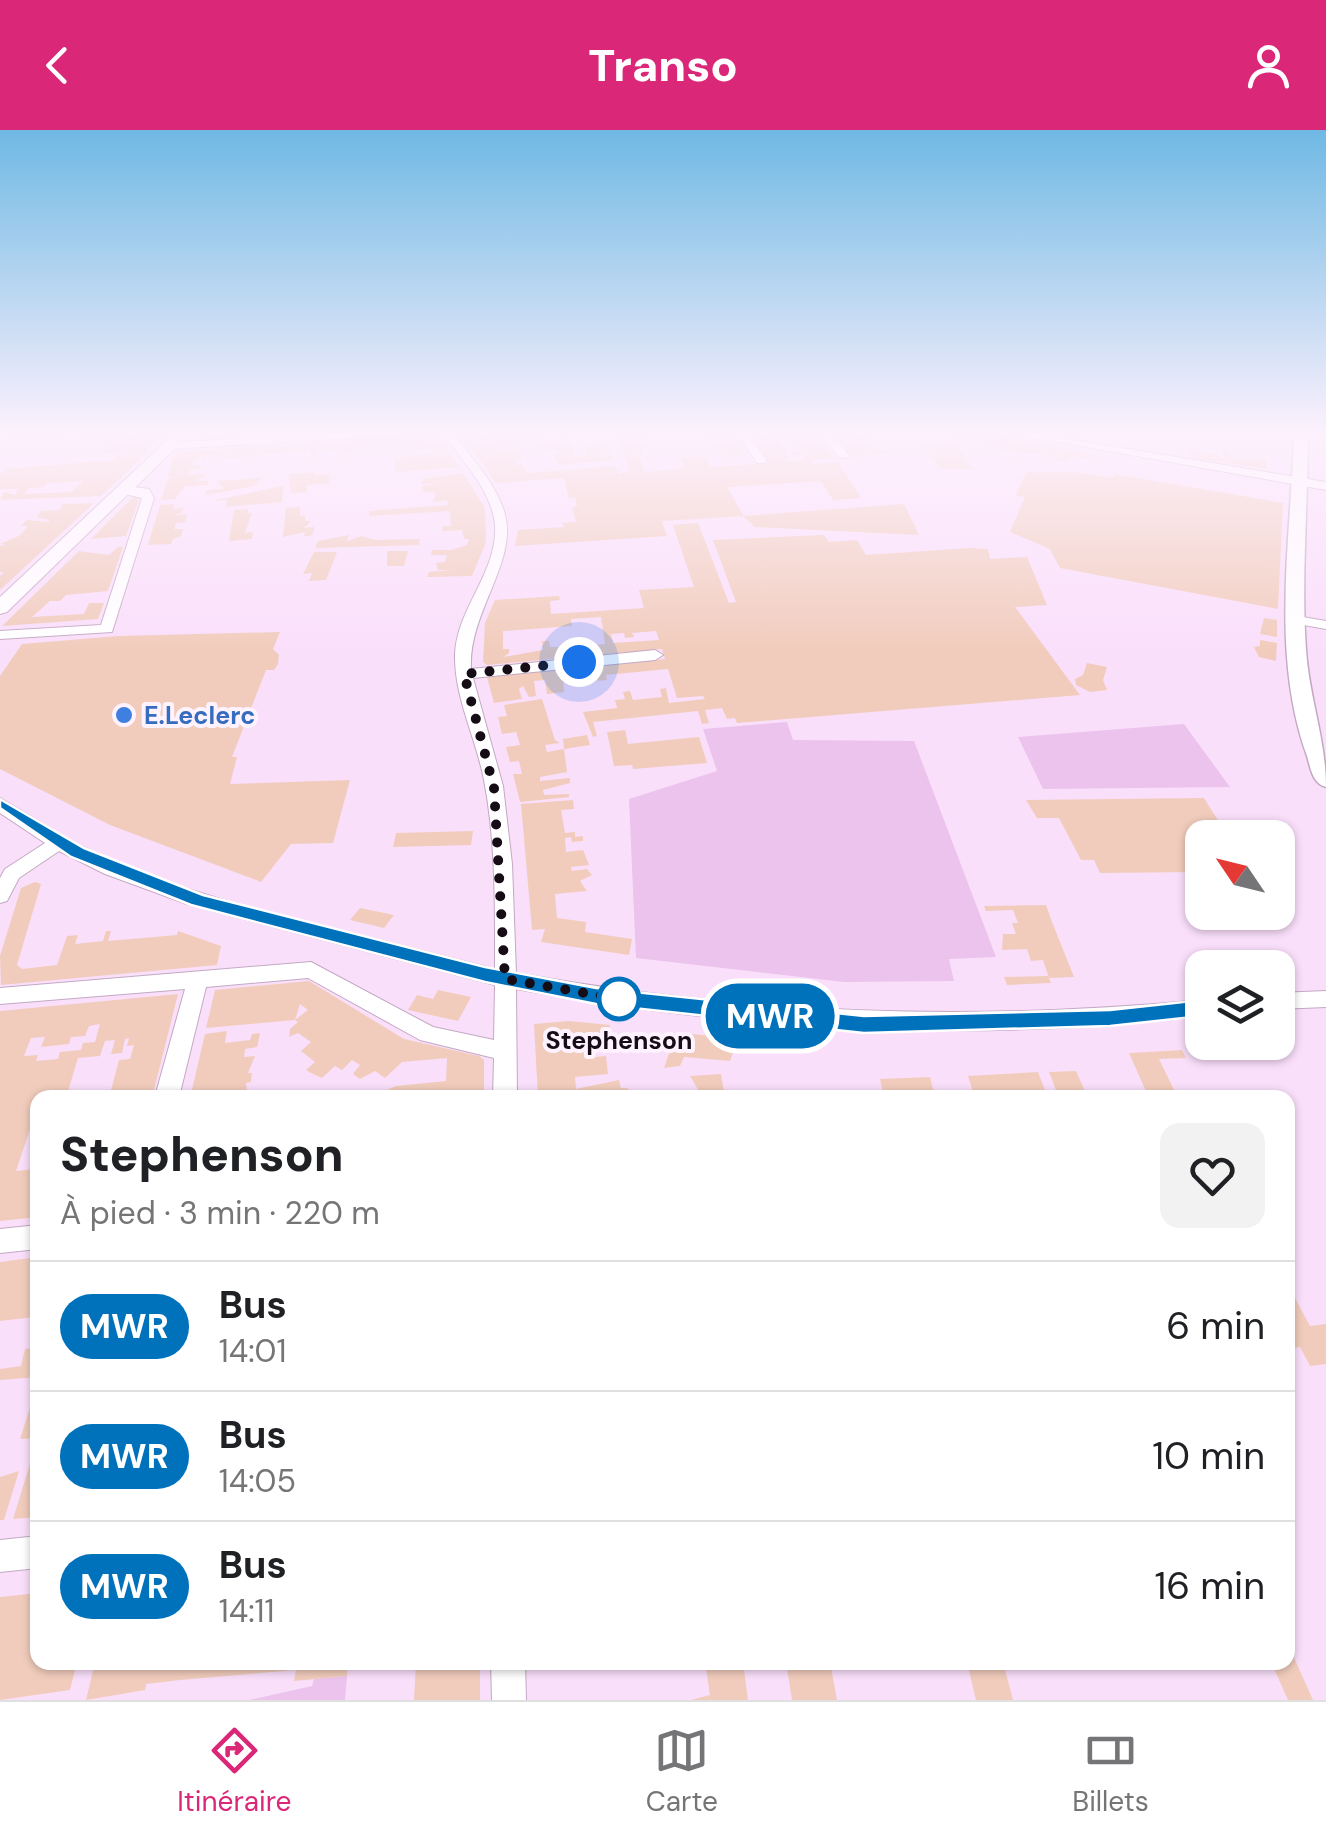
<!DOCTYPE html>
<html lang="fr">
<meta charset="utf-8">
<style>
body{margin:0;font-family:"DM Sans",sans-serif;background:#f2f2f2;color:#202124;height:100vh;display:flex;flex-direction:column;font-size:38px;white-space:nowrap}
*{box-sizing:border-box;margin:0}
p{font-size:32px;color:#757577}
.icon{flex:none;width:55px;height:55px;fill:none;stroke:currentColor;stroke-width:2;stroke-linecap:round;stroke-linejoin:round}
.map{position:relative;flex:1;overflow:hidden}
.side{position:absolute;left:30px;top:960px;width:1265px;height:580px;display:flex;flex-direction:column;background:#fff;border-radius:20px;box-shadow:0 2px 8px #0004}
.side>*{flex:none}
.badge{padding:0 20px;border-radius:32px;font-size:35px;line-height:65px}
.needle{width:65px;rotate:305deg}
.controls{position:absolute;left:1185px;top:690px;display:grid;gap:20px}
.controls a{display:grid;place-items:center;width:110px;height:110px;border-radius:20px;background:#fff;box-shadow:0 2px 8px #0004;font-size:50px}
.you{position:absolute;width:50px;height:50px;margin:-25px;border:8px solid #fff;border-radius:50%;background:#1a73e8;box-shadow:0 0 0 15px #1a73e833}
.map>.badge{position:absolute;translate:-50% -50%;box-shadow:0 0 0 5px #fff}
.round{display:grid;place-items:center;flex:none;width:105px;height:105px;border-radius:20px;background:#f2f2f2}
.summary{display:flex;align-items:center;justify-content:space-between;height:170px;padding:0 30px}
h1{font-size:48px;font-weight:800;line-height:75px}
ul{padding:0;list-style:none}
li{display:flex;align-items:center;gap:30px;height:130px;padding:0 30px;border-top:2px solid #e0e0e0}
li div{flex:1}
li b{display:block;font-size:38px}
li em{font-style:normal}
li .badge{min-width:110px;font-weight:700;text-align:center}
header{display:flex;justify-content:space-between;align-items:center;height:130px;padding:0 30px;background:#db2777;color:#fff;font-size:45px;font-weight:800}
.dock{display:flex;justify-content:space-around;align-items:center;height:140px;border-top:2px solid #e0e0e0;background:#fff;font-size:28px;color:#757577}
.dock a{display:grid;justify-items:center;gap:5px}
.dock .selected{color:#db2777}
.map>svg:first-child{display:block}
.green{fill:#ebc3ec}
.building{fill:#f1ccbc;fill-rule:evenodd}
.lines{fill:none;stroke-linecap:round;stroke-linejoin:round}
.minor-casing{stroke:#c3a9c3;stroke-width:2}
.tertiary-casing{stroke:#c3a9c3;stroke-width:3}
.secondary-casing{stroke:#c3a9c3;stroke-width:2}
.minor{fill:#fff;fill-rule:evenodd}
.tertiary{fill:#fff;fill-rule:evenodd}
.secondary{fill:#fff;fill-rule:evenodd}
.line{fill:#0072bc;stroke:#fff;stroke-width:2.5}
.walk{stroke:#150c16;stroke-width:10;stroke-dasharray:0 18}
.shop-dot{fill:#3f7fe0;stroke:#fdf2fe;stroke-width:4}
.stop-dot{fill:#fff;stroke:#0072bc;stroke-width:5}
.labels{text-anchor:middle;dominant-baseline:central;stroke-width:8;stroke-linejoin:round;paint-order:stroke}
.shop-label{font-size:25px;font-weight:bold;fill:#366cbe;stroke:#fdf2fe;text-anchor:start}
.stop-label{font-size:25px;font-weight:bold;fill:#150c16;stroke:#fdf2fe}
</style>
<header><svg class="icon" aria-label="back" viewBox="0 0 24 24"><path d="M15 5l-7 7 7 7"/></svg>Transo<svg class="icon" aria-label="person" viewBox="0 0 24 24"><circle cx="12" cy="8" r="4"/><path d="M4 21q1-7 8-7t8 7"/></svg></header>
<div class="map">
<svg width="1326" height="1570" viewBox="0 0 1326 1570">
<rect width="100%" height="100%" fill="#fadffb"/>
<path class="green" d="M787 592 793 610 914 611 996 827 949 829 954 851 844 852 636 828 629 669 717 641 703 599Z
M1184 594 1230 657 1043 659 1018 607Z
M347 1546 345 1570H249L312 1556 314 1549Z"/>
<path class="building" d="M11 303H64L60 308 3 312Z
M136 303H160L146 324 101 366 0 370 4 362 15 365 19 359H0V345L5 339 114 330 117 325 128 322 101 324 111 311 81 313 84 308 128 307ZM83 351 72 362 24 364 29 358 44 357 47 353Z
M435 303 459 337 395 342V328L434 323 431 318 418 320V313L355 315 352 321 335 327 336 321 322 318 312 328 310 320 222 329 223 326 208 325 201 333 204 325 199 326 191 335H200L199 339 190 340 188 345 210 344 194 351H209L208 355 185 356 175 369 161 370 167 351 172 347H168L173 328 179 322Z
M510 303H538V312L568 309 575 326 587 325 584 316 605 315 614 330 559 335 553 324 559 323 558 320 538 319 526 306 522 307 524 313 516 314 514 307 503 308 513 311 515 316 493 318 520 321 522 330 515 331 516 335H522L527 343 615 336 619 344 630 340 617 306 640 304 644 312 639 315 647 314 649 319 641 318 643 323 638 324 645 342 679 339 684 337 680 328 705 326 711 337 768 333 750 303H775L788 325 790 328 784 332 801 330 804 326 792 325 789 320 802 323 783 303H816L834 328 810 330 813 334 838 332 861 368 833 370 821 351 727 357 744 386 662 391 667 406 515 416 518 400 564 397 562 393 576 392 572 377 577 376 575 367 569 368 564 348 496 353 465 309Z
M704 303H731L744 325 723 327 719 319H712Z
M834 303H860L876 321H887L890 324 852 327Z
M946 303H993L1092 325 1088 329 1072 326 1068 331H1059L1055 330 1057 327 1007 321 1002 320 1005 316 972 310 962 314 967 309Z
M918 310 935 316 947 315 943 314 945 310 955 312 966 327H961L974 339H941Z
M1185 319 1224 327 1222 319 1227 320 1234 329H1267L1266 339 1192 328Z
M315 342 314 345 330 344 329 353 307 355V362L291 363 289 344Z
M1026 342H1078L1113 348 1114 344 1283 373 1278 479 1060 438 1050 419 1010 402 1025 367 1016 365Z
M463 343 485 378 486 412 472 446 427 447 429 442 453 440H438L436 433 445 432 447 425H431L432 420H451L467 415 469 409H464L462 400 442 401 443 396H451L450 381 369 386V381L448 375 447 370 433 372 436 363 423 361 422 356 441 353 421 354 422 349Z
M262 348 254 356 205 365 207 360 224 359 217 351Z
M283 356 282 372 226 377 227 370 211 371Z
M133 367H140L126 406 91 409Z
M94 373 26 436 0 460V446L4 442H0V416L6 414H0L19 406 28 396H21L27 390 48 392 50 390 37 387 41 381 59 380 63 374Z
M174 374 173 379 183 378 181 383 171 386 187 384 185 392 176 393 174 399H183L181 406 173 409 171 414 148 415 160 375Z
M904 374 919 405 755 397 743 386Z
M300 377V386L305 385V391H311L304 398 314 397V401L311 406H304L305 402 283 407 286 378Z
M248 379V383H252L245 403 253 402 252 409 229 411 234 380Z
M698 393 729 473 736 472 713 410 824 405 829 412 857 410 866 425 970 418 988 419 990 429 1027 427 1047 475 1015 477 1080 565 737 593 735 588 727 589 722 578 705 580 709 593 702 594 698 581 593 592 597 606 593 607 583 582 617 578 615 570 625 569 623 562 630 561 633 570 662 567 660 559 666 558 669 573 705 569 703 566 677 568 668 539 606 545 607 550 598 551 597 546 563 548 564 562 547 564 545 550 534 551 536 566 529 567 523 556 519 559 522 569 494 573 487 547 490 545 665 529 662 519 487 535 483 532 485 493 495 470 559 466 560 470 550 471 551 484 644 478 639 460 694 457 673 395ZM601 487 605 514 585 516 584 511H577L578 517H550L549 511H542L543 520 503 527 509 523V519H503V501L572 496 571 489ZM656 501 659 510 613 513 611 504 624 503 625 508 634 507 632 503Z
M349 405 347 411 362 406 375 410 420 409 419 415 315 418 318 411Z
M118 417H123L108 461 66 465 60 471H50L32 487 84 484 89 473H104L98 489 2 496 79 421 109 425Z
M387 421H408L404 436H387Z
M314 422H337L326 450 309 451 312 443 303 444Z
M1264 488 1277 490V507L1260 504Z
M280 502 273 519 279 525 278 534 274 540H266L232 627H237L230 654 350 650 333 713 291 714 261 752 110 695 0 639V546L22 514 118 506Z
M1260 510 1277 513 1276 531 1259 527 1254 517 1260 516Z
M1087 533 1107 537 1103 550 1107 560 1090 562 1076 555 1075 549 1083 545Z
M542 569 555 610 560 613 545 615 547 622 564 619 567 642 540 647V651L570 648V653L543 660 544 665 569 664V667L520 672 513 644H522L519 631 510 632 506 617 520 615 516 602 502 604 498 587 507 586 504 575Z
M625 600 628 614 699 607 707 633 633 639 632 635 614 636 607 602Z
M587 605 590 615 564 619 563 609Z
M1204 668 1229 708H1202V737H1193L1196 742 1100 743 1094 730H1081L1059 688H1037L1026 670Z
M573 670 574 679 561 680 565 703 575 702V707L583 706V711L572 712 571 707 565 708 566 722 583 720 589 735 571 737 572 741 587 739 592 745 580 751 587 761 555 764 557 788 586 792 585 802 632 809 629 825 541 812 545 799 532 800 521 674Z
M473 701 471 715 393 717 396 703Z
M35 752 41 754 17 835 22 839 57 835 67 806 78 805 75 814 103 811 106 801H111L108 811 177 805 178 801 221 816 217 835 1 855 0 826 21 758Z
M1046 775 1052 792 1074 847 1049 848 1043 830 1031 831 1027 819 1002 820 1003 804H1016L1012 793H1018L1013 780 986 781 984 776Z
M360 778 394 785 384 798 350 790Z
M1048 846 1051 853 1007 855 1004 847Z
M309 851 404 909 479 926 484 930V968H365L366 961 380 960V963L396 956 446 951 447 928 402 932 385 948 375 941 360 949 353 944 360 935 352 930 342 940 335 936 322 948 311 943 306 940 315 932 301 921 311 912 298 903 289 907 290 899 298 892 295 890 308 880 300 874 295 890 206 898 215 860Z
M438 860 471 867 458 891 408 880 417 865 433 869Z
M178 864 152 968H109L119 930 130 929 134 915 127 916 129 908 125 909 122 923 111 924 115 910 105 911 100 926 78 928 66 968H38V998L30 999 16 1041 34 1039 38 1031V1087L0 1091V881ZM100 894 95 912 83 913 81 920 60 922 58 929 36 931 38 925 24 926 31 908 45 907 41 917 69 914 71 907 85 906 89 896Z
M569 891 610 895 611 907 600 908 601 920 593 921 594 927 606 926 608 944 575 947 576 959 619 950 621 958H628L629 963 604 966 603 961 593 962 589 968H538L534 894Z
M227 901 225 913 250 910 252 904 260 903 257 917 245 919 244 927 255 926 248 943H252L251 952 246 953 248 968H190L205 904Z
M676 903 693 904 738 909 730 931 684 927 680 936 664 938Z
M1182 920 1186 928 1159 929 1178 968H1149L1129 923Z
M1076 941 1088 968H1059L1049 942Z
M1038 942 1048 968H1029L1027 963 973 962 968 946Z
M721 944 724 962 700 963 690 946Z
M930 947 935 968H884L880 949Z
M38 1127V1183L35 1187 0 1191V1132Z
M1288 1155 1310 1196 1326 1194V1234L1310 1236 1300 1217 1288 1219Z
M38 1218V1247L0 1250V1239L21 1236 25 1219Z
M37 1256 38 1308 20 1309Z
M37 1311 38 1387 13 1389Z
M19 1341 4 1390H0V1347Z
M38 1463V1532L85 1535 76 1536 70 1560 0 1570V1467Z
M1288 1514 1313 1570H1288L1271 1532H1288Z
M95 1532H348L347 1546 294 1551 296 1540 180 1550 146 1554 145 1560 86 1570Z
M416 1532H480V1570H414Z
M705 1532H743L748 1570H691L710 1565Z
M786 1532H830L837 1570H792Z
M967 1532H1003L1013 1570H976Z"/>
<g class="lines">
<defs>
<path id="minor" d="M326 303H384L379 306 170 319 164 316 170 313Z
M443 303H453C471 328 495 352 504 381 520 431 468 481 471 539L655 520 663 525 655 530 473 548 503 656 512 734 516 843C747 884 968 892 1202 870V886C972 913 744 901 516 859L517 968H493L494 928 420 910 308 848 206 857 180 963 177 968H159L156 963 185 859 0 874V858L311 832 433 897 494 910 495 855 187 774 105 744 59 721 19 748 7 771 0 773V748L5 739 45 713 0 683V668L80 716 160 750 236 774 495 839C495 777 496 711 484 650 476 608 454 567 455 524 457 478 498 442 495 395 492 360 461 330 443 303Z
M737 303H747L767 331 765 333H757Z
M821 303H832L849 326 847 328H839Z
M1007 303H1032L1326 352V360Z
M124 356 149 359 154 368 112 502 0 509V501L101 495 142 368 120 363 118 360Z
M1297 486 1326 491V499L1292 493V487Z
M1326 861V877L1278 879V863Z
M38 1095V1119L0 1123V1099Z
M38 1406V1438L0 1442V1410Z
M491 1532H525L526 1570H492Z"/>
<path id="tertiary" d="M1294 303H1308C1308 375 1301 448 1306 520 1309 567 1326 610 1326 657 1312 653 1311 639 1307 626 1270 524 1291 409 1294 303Z"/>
<path id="secondary" d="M175 303H191L7 482 0 484V467Z"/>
</defs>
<use href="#minor" class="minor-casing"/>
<use href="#tertiary" class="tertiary-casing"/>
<use href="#secondary" class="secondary-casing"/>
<use href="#minor" class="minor"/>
<use href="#tertiary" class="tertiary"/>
<use href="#secondary" class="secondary"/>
</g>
<linearGradient id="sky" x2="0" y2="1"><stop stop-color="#6fb9e4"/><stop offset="0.58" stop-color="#fdf1fd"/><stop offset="1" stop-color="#fdf1fd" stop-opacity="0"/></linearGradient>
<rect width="1326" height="523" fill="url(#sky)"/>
<path class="line" d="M0 669 84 718 203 765 485 837 596 858 864 886 1110 880 1202 870 1213 878 1202 886 1110 896 864 903 596 874 485 852 191 775 71 727 0 678Z"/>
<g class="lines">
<path class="walk" d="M579 532 464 544 494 658 505 849 619 869"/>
</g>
<circle class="shop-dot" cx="124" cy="585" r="10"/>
<circle class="stop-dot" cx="619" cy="869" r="20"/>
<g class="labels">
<g class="shop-label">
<text x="144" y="585">E.Leclerc</text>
</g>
<g class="stop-label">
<text x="619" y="910">Stephenson</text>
</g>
</g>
</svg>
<div class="controls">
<a><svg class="needle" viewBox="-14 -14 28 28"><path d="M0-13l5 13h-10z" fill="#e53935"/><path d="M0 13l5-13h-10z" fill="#757577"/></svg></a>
<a><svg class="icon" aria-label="layers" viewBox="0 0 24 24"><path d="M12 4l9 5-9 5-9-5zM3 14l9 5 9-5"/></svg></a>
</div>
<div class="you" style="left:579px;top:532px"></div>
<b class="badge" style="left:770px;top:886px;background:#0072bc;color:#fff">MWR</b>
<section class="side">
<div class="summary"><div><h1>Stephenson</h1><p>À pied · 3 min · 220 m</p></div><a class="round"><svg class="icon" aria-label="heart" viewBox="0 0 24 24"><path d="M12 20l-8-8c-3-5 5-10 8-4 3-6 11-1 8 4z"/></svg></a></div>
<ul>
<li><span class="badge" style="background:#0072bc;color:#fff">MWR</span><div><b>Bus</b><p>14:01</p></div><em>6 min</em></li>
<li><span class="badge" style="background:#0072bc;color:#fff">MWR</span><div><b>Bus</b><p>14:05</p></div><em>10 min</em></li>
<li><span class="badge" style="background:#0072bc;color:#fff">MWR</span><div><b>Bus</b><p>14:11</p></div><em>16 min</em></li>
</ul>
</section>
</div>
<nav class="dock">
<a class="selected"><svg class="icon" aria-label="directions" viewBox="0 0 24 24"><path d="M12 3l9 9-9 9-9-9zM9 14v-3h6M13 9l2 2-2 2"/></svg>Itinéraire</a>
<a><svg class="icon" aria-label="map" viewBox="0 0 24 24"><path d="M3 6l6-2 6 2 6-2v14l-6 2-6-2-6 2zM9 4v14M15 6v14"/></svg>Carte</a>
<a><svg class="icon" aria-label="tickets" viewBox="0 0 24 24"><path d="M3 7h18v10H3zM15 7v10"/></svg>Billets</a>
</nav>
